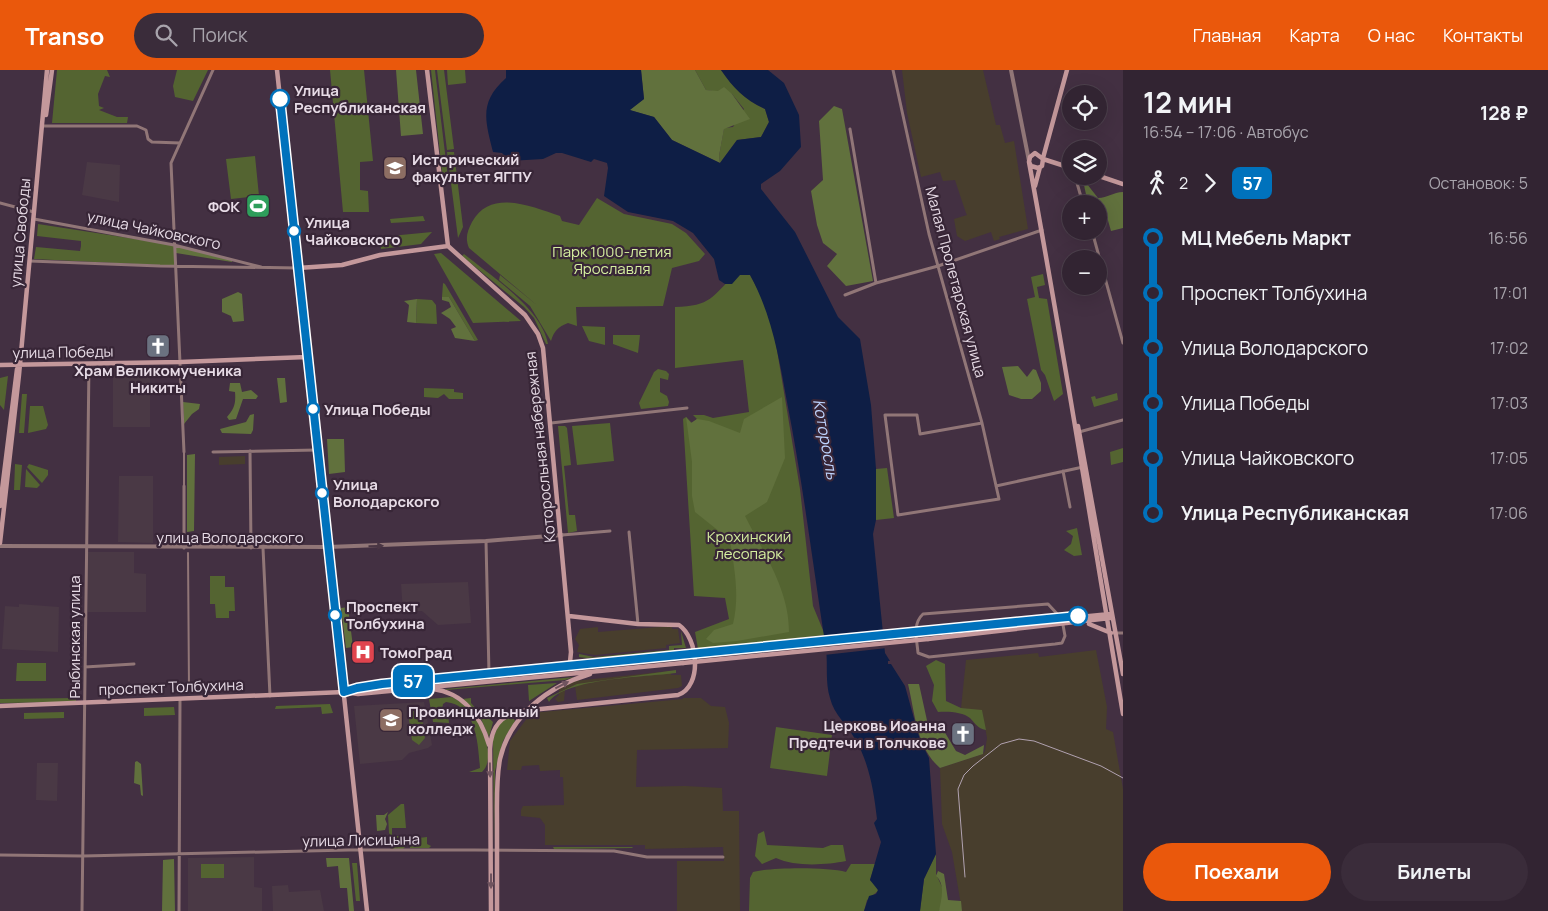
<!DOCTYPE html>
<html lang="ru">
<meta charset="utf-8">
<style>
body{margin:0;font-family:Manrope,sans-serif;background:#3a2c3a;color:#f1f3f6;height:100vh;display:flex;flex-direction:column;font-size:19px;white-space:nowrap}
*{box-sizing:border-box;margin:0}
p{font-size:16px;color:#a8a4ac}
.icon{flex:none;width:28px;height:28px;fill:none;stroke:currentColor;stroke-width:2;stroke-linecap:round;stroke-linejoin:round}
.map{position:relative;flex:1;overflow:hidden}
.details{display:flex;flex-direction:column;background:#322432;width:425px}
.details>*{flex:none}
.badge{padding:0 10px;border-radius:8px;font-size:18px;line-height:32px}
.fabs{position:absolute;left:1062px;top:15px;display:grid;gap:10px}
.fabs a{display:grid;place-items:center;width:45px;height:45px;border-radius:50%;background:#322432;box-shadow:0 5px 20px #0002,0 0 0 1px #4d414d;font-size:25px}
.map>.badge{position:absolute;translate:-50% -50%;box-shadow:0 0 0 2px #fff}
.legs{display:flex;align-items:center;gap:8px;height:55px;padding:0 20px;font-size:16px}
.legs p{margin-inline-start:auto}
.headline{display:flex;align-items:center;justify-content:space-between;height:85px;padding:0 20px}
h1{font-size:28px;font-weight:700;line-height:38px}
.primary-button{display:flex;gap:10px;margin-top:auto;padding:10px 20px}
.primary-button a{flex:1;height:58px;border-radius:30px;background:#ea580c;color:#fff;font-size:20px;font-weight:700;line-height:58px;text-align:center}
.primary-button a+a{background:#3a2c3a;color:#f1f3f6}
ul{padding:0 20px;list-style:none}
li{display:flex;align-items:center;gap:18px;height:55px;font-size:19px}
li i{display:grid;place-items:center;width:8px;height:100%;margin:0 6px;background:currentColor}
li i::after{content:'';width:12px;height:12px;margin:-6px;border:4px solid;border-radius:50%;background:#322432}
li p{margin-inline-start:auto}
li:first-child i{background:linear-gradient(#0000 50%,currentColor 0)}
li:last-child i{background:linear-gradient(currentColor 50%,#0000 0)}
header{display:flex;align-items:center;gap:30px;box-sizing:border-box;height:70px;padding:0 25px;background:#ea580c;color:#fff}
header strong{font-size:24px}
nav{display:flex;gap:28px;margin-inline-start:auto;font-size:18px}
.search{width:350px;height:45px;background:#3a2c3a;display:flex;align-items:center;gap:12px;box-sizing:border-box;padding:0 18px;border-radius:28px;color:#a8a4ac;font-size:19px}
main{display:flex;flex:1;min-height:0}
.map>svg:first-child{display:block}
.industrial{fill:#483e2d}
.education{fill:#4a3945}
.green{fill:#546431}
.forest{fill:#61713d}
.water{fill:#0e1e45}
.pier{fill:#433042}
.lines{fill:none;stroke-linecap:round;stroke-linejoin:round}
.pedestrian{stroke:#917677;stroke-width:2}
.minor{stroke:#917677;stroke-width:3}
.tertiary{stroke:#917677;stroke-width:4}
.secondary{stroke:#c4989b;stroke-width:4.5}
.rail{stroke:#b1a2b0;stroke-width:1}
.secondary-bridge{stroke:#c4989b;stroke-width:4.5}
.oneway{fill:#4a3644}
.oneway2{fill:#70545f}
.line-1-casing{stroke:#fff;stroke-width:11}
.line-1{stroke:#0072bc;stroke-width:8}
.stop-1-dot{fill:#fff;stroke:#0072bc;stroke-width:2.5}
.labels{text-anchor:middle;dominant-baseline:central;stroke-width:4.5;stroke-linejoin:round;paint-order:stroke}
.stop-label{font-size:15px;font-weight:bold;fill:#e7dbe6;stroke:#382637;text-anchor:start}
.poi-label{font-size:15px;font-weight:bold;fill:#e7dbe6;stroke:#382637;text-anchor:start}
.street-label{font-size:15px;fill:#e7dbe6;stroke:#382637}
.park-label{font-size:15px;fill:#d5ef9f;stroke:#382637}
.water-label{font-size:16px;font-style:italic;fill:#bdd3fe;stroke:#382637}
</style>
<header>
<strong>Transo</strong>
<div class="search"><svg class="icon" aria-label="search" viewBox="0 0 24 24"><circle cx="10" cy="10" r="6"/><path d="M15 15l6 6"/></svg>Поиск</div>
<nav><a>Главная</a><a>Карта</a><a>О нас</a><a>Контакты</a></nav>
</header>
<main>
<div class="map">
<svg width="1123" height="841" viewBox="0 0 1123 841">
<rect width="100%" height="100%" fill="#433042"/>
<path class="industrial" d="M902 0H983L996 55H1000L1005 73 1014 71 1028 159 999 167 1000 169 994 171 991 162 965 171 957 166 954 149 967 145 966 143 955 110 943 111 940 102 921 107 907 43Z
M245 386V394L219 395V387Z
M672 556V559H678L680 573 666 575V578L595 585 577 582 579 575 575 569 580 559 598 557V562Z
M1096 580 1107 637 1106 659 1113 662 1123 719V841H962L952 782 942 754 940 698 983 684 985 681 987 668 982 641 961 638 966 590 1038 583 1039 587Z
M670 601 671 605H681L682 616 678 618 577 630 575 616 565 620 564 631 558 632 555 629 559 625V618L574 611Z
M683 628H701L711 636 725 637 729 653 728 678 637 680 636 717 685 716 722 718 723 741H739L740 841H677V791H724L723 777 645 779V775H545V755L540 748 521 746V740L523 736 564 735 563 707H560V700L540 701 539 695 522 696 521 700H507L510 671 531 643 683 629Z"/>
<path class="education" d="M87 92 120 95 119 132 82 125Z
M113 300H150V357H113Z
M119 406H153V473L118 472Z
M88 482H134V503L146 504V542H88Z
M468 512 471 553 438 555 422 541 403 542 401 514Z
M19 534 59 537 58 582 2 579 5 536 19 537Z
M424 632 432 675 428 678 409 683 402 690 360 694 354 636Z
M37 693H58L57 731 36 730Z
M254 787V817L262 818V841H188V788Z
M288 815 289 822 320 820 324 841H273L272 816Z"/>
<path class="green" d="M57 0H107L110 7 105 6 98 24 99 36 104 38 99 40 117 47H128L127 53H52Z
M177 0H208L193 31 175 27 173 16Z
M330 0H364L373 91 360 92V120L368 121 369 142H343Z
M431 0H435L448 108 445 109 442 102Z
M437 0H444L454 79 447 80Z
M447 0H465L466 13 448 15Z
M695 0H721C734 18 745 30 765 39L769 52 761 67 737 70 720 93 719 86 724 58 733 57 744 39 732 24 706 20Z
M447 82H454L463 157 458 168Z
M255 86 259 126 231 129 226 89Z
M597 128 624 144 672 154 686 163 705 184 699 191 672 198 663 236 576 237 577 256 568 253C558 257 554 261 551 271L530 236 499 210 500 205 538 236 469 178C465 168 467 162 472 152 491 118 532 137 560 146L562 151 579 155Z
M423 146 425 151 391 153 390 149Z
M38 154 174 175 176 196 34 189 36 177 80 181 81 176 117 180 81 176V171L37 166Z
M432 162 421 174 381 179 380 167Z
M441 183 521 251 473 253 434 184Z
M464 184C490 205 542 239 548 274H546L534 248 524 237 462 186Z
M736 203H749L765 233 774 262 800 419 813 536 825 565 698 579 695 562 729 549 725 528 694 526 683 349 686 347 692 353 697 349 693 345H704L713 348 749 342 743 290 675 298V237C711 236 712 227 736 203Z
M1043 204 1045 215 1037 217 1039 228 1047 229 1063 324 1054 331 1045 305 1041 300 1027 229 1035 227 1031 207Z
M443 213 445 214 478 270 475 271 449 227H442Z
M417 229 432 230 436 235 437 254 416 253Z
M582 256 605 257V275L589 271Z
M613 265H640L638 283 613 274Z
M658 299 666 301 669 304 668 310 660 308V322L667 326 669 332 668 336 641 339 639 333 654 302Z
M8 306 4 340 0 335V308Z
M424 318 454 319V322L463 323V329H449L444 324 438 328 424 327Z
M1117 323 1118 330 1094 337 1091 327 1095 326 1096 329Z
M22 324H27L24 363H19Z
M30 336H43L48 355 46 359 28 363Z
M610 353 614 391 577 395 572 356Z
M558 356H565L567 358 571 395 564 396 569 445H575L577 461 568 463Z
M1123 378V392L1111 395 1110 382Z
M15 394 22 395 20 420H14Z
M29 394 48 400V405L42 413 27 397Z
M887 398 894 448 876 450V399Z
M26 399 40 415 37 418 25 417Z
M1077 458 1082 485 1074 486 1064 480 1071 474 1073 466 1066 461Z
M210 506H225V517H234L235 541H229V548H216L215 534H210Z
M681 561 686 578H674V583L587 588 579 587V584L594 587 669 580V576L682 575Z
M936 590 945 594 946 631 961 638 982 640 986 660C977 658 976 654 970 648 963 642 948 641 938 642L932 631 934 615 926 596Z
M17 593H46V611H16Z
M676 600V603C647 607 565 608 549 632L547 628 577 614Z
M574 607 565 610 446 620V619Z
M557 613 529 631 528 615Z
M452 627C460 631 468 638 474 645 483 657 496 689 482 702H469L480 698C478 675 477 635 446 632L443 634 442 640 448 644 449 653 433 652 429 629Z
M76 628V632L0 633V629Z
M471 628V633L478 641H481L493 652 489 667 481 649 463 629Z
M330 634 333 643 322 644 321 637 275 639 276 636Z
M174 637 175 645 144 646V638Z
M414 637 421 642 425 668 419 675 412 670 408 643Z
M64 642V648L24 649V643Z
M511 645 515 651 503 671 495 701 494 778 493 668 499 654Z
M776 657 832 665 827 706 770 698Z
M401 734H404L406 758H392V766H406V776L403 779H391L392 775H398V769L392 768 389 763 388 745Z
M764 761 767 775 823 778 831 775H843L846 791C826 795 795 797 776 788L762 794 755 786 758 764Z
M427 767V774L431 776 429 778H410V769Z
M553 777H632L633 778 554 779Z
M936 784V804L942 817 943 831 939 841H920L924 809Z
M352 793H357L360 831H356Z
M201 794H224V808H201Z
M851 794H875L870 810 877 816 878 821 867 830 864 841H749L750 808 753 802C772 797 828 797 846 802Z"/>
<path class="forest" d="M396 0H416L423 64 401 66Z
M641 0H695L706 20 718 21 724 17 732 24 750 49 724 59 719 86 720 93 672 70 654 47 629 40 644 29Z
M834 36 842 39 873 211 846 216 827 196 837 184 823 173 817 155 811 121 823 110 819 51Z
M1087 114 1098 128C1108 128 1113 122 1123 122V158L1111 161 1105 140 1099 139V134H1088L1084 115Z
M175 175 232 190V192L176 183Z
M238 222 242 224 244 251 233 252 231 246 222 242V229Z
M442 227H449L475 271 455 268 451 259 456 257 450 249 441 243 451 237 449 232 442 230Z
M417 229 416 253 407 252 409 235 404 231Z
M1018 296 1027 307 1033 299 1036 300 1041 313V321L1032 329H1021L1009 325 1002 297Z
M277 308H285L287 332 280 333Z
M230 313H240L242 322 251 320 258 326 256 329H243L236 349 229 350 227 347C234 339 236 334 235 322L229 321Z
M782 327 785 388 767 432 745 446C764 484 789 519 789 562L737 571 713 573 706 569 714 560 733 554C740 525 734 498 730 470L695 442 692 426V392L686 347 691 353 697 349 709 351 740 363 744 349Z
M183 332 200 334 199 339 192 344 184 354Z
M254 344 253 360 251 364 222 363 220 359 246 352 250 345Z
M327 369H344L345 402 329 404Z
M195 384 194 461 187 462V385Z
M348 537 353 577 346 578 341 538Z
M908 614H919L928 655 941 656 956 681 965 685 984 675 983 684 940 698C916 677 915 643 908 614Z
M137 691 141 694 143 726 141 725 140 715 134 713 135 692Z
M388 742 385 749 387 754 385 760 377 761 376 745H384Z
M326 788H349L354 841H349L347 818H340L338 796 327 797Z
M174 789 175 841H162L163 790Z
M938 801 944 804 948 830 961 831 962 841H939C941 830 946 815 936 806Z"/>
<path class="water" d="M506 0H641L644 29 630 40 654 47 672 70 720 93 737 70 761 67 769 52 765 39C745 30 733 18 721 0H768L784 13 799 45 801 77 780 101 761 114V119L795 162 838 247 860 269 871 335 876 399V450L873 464 885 583 890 591H888V594H891L905 616 920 670 929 688 936 784 924 809 920 841H864L869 826 876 824 878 820 870 810 881 772 874 753 877 749C874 722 869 692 855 669 847 654 834 645 830 628 825 612 828 595 826 579 813 496 803 413 787 332 779 288 772 245 750 205H740L732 214H725L719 210 714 189 693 163 673 151 628 142 604 126 608 98 607 93 594 89 591 92 562 83H556L543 89 509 91 502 83 493 82C485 50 479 32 506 8Z"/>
<path class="pier" d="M886 563 887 578 824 585 822 569Z"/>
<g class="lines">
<path class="pedestrian" d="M184 382V416
M188 483 189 620"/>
<path class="minor" d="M893 0 929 164 982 353 999 429 898 445 885 345H917L920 364 982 353
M44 56H137L146 60 148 69 152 72 180 73
M850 59 876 213
M1075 106 1083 134
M0 133 34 142
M34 149 174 175 261 197
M1092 161 1123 273
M30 191 160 196 298 198
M845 225 876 213 938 196 1042 160
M551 353 687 338
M1079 362 1123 350
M250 381 251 478
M184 382 171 93 213 0
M213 382 317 380
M1063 401 1070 437
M996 416 1083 397
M629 462 638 554
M562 465 610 461
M486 471 489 604
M184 478V416
M263 478 270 626
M1061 548 1048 534 923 544C912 554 917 570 918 583L929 587 1055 574 1062 573 1065 566 1063 555
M1111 563H1123
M85 597 134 594
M0 785 83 786 349 780H474L614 781 647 787H723
M82 841 89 294
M179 841 180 629"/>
<path class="tertiary" d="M1011 0 1029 91
M0 476 328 477 486 471 562 465"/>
<path class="secondary" d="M277 0 367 841
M427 0 448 176 525 245 538 264 543 278 571 582 570 592 559 598
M46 45 52 0
M1043 88 1067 0
M1043 89 1071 98
M1029 92 1031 96 1038 98 1042 96 1043 89 1035 83 1030 87 1029 92C1063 276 1092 460 1123 644
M1099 106 1123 114
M1035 116 1040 97
M298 198 342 195 380 185 448 176
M0 295 181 292 307 287
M1078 356 1123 604
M0 436 17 299
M0 473 19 305 47 0
M1089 554 1111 563
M928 562 1110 544
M928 569 1110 548
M433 619C464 623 481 647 489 675
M345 622 357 618 382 614 683 586
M0 636 344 622 358 624 683 593
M491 841 490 679C491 658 500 645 521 641L678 625C703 616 698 568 679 555L638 554 569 546
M497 841C497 812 497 782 497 753 497 732 496 710 500 689 510 645 549 616 590 604"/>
<path class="rail" d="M965 807 958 719 964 705 973 696 1001 674 1019 669 1034 671 1101 696 1123 708"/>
<path class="secondary-bridge" d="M683 586 928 562
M683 593 928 569"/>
</g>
<defs><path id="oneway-solid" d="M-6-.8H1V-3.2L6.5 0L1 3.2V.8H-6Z" transform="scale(1.25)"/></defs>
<use class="oneway" href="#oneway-solid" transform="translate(376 476) rotate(-2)"/>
<g class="oneway2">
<use href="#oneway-solid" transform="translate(562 615) rotate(-27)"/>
<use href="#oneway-solid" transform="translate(490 700) rotate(89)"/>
<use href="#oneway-solid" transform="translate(491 811) rotate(90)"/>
</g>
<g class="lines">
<defs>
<path id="line-1" d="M280 29 344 622 357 618 382 614 1078 546"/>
</defs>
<use href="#line-1" class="line-1-casing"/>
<use href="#line-1" class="line-1"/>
</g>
<defs>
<symbol id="university-square" viewBox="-11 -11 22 22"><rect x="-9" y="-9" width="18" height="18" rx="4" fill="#8d6e63" stroke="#382637"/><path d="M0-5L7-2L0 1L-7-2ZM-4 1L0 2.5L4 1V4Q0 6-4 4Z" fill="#fff"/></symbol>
<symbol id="stadium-square" viewBox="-11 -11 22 22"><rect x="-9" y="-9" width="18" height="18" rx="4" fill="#2e9e5b" stroke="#382637"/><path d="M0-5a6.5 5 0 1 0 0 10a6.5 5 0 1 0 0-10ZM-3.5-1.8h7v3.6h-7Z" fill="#fff"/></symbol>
<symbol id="church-square" viewBox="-11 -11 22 22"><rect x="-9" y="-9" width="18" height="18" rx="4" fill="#6b7280" stroke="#382637"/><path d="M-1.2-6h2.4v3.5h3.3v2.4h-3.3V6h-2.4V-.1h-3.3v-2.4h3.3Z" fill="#fff"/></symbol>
<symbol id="hospital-square" viewBox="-11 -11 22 22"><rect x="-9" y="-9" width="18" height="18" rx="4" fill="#e0444e" stroke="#382637"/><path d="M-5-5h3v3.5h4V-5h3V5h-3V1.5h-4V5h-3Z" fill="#fff"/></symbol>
</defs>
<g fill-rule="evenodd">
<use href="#university-square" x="381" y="84" width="28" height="28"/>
<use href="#stadium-square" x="244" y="122" width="28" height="28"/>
<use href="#church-square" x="144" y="262" width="28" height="28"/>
<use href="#hospital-square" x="349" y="568" width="28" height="28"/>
<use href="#university-square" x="377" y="636" width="28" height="28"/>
<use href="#church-square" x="949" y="650" width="28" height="28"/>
</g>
<g class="stop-1-dot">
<circle cx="280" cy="29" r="9"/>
<circle cx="294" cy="161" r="6"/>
<circle cx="313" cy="339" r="6"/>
<circle cx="322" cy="423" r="6"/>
<circle cx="335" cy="545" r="6"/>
<circle cx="1078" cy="546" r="9"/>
</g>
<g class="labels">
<g class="stop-label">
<text x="294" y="20">Улица<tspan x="294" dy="17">Республиканская</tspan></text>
<text x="305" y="152">Улица<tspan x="305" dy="17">Чайковского</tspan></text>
<text x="324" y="339">Улица Победы</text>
<text x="333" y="414">Улица<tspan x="333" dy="17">Володарского</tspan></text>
<text x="346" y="536">Проспект<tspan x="346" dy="17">Толбухина</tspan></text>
</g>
<g class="poi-label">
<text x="412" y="89">Исторический<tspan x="412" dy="17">факультет ЯГПУ</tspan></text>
<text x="240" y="136" text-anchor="end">ФОК</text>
<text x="158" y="300" text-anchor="middle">Храм Великомученика<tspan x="158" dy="17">Никиты</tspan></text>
<text x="380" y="582">ТомоГрад</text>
<text x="408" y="641">Провинциальный<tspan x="408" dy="17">колледж</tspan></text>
<text x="946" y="655" text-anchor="end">Церковь Иоанна<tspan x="946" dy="17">Предтечи в Толчкове</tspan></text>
</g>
<g class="street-label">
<text transform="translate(154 160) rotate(12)">улица Чайковского</text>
<text transform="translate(20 163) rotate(-85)">улица Свободы</text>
<text transform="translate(956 212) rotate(75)">Малая Пролетарская улица</text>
<text transform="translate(63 282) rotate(-1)">улица Победы</text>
<text transform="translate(540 377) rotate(-96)">Которосльная набережная</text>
<text x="230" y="467">улица Володарского</text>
<text transform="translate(74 567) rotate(-90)">Рыбинская улица</text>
<text transform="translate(171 617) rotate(-2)">проспект Толбухина</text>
<text transform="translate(361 770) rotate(-1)">улица Лисицына</text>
</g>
<g class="park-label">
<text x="612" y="181">Парк 1000-летия<tspan x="612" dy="17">Ярославля</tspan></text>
<text x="749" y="466">Крохинский<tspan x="749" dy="17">лесопарк</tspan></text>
</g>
<g class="water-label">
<text transform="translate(826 369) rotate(80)">Которосль</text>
</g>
</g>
</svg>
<div class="fabs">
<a><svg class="icon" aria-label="locate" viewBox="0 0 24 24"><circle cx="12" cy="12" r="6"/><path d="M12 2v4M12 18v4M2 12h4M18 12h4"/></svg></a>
<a><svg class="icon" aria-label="layers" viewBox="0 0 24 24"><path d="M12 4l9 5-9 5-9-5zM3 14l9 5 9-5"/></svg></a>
<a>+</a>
<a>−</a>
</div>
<b class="badge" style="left:413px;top:611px;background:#0072bc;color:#fff">57</b>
</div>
<section class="details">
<div class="headline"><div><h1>12 мин</h1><p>16:54 – 17:06 · Автобус</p></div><b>128 ₽</b></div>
<div class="legs"><svg class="icon" aria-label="walk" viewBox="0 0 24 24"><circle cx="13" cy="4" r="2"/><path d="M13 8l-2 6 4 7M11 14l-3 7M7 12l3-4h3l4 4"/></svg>2<svg class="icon" aria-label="forward" viewBox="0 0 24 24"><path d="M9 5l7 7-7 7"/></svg><b class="badge" style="background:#0072bc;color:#fff">57</b><p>Остановок: 5</p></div>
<ul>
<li><i style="color:#0072bc"></i><b>МЦ Мебель Маркт</b><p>16:56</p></li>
<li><i style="color:#0072bc"></i><span>Проспект Толбухина</span><p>17:01</p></li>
<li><i style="color:#0072bc"></i><span>Улица Володарского</span><p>17:02</p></li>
<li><i style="color:#0072bc"></i><span>Улица Победы</span><p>17:03</p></li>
<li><i style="color:#0072bc"></i><span>Улица Чайковского</span><p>17:05</p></li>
<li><i style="color:#0072bc"></i><b>Улица Республиканская</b><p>17:06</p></li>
</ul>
<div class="primary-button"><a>Поехали</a><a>Билеты</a></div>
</section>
</main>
